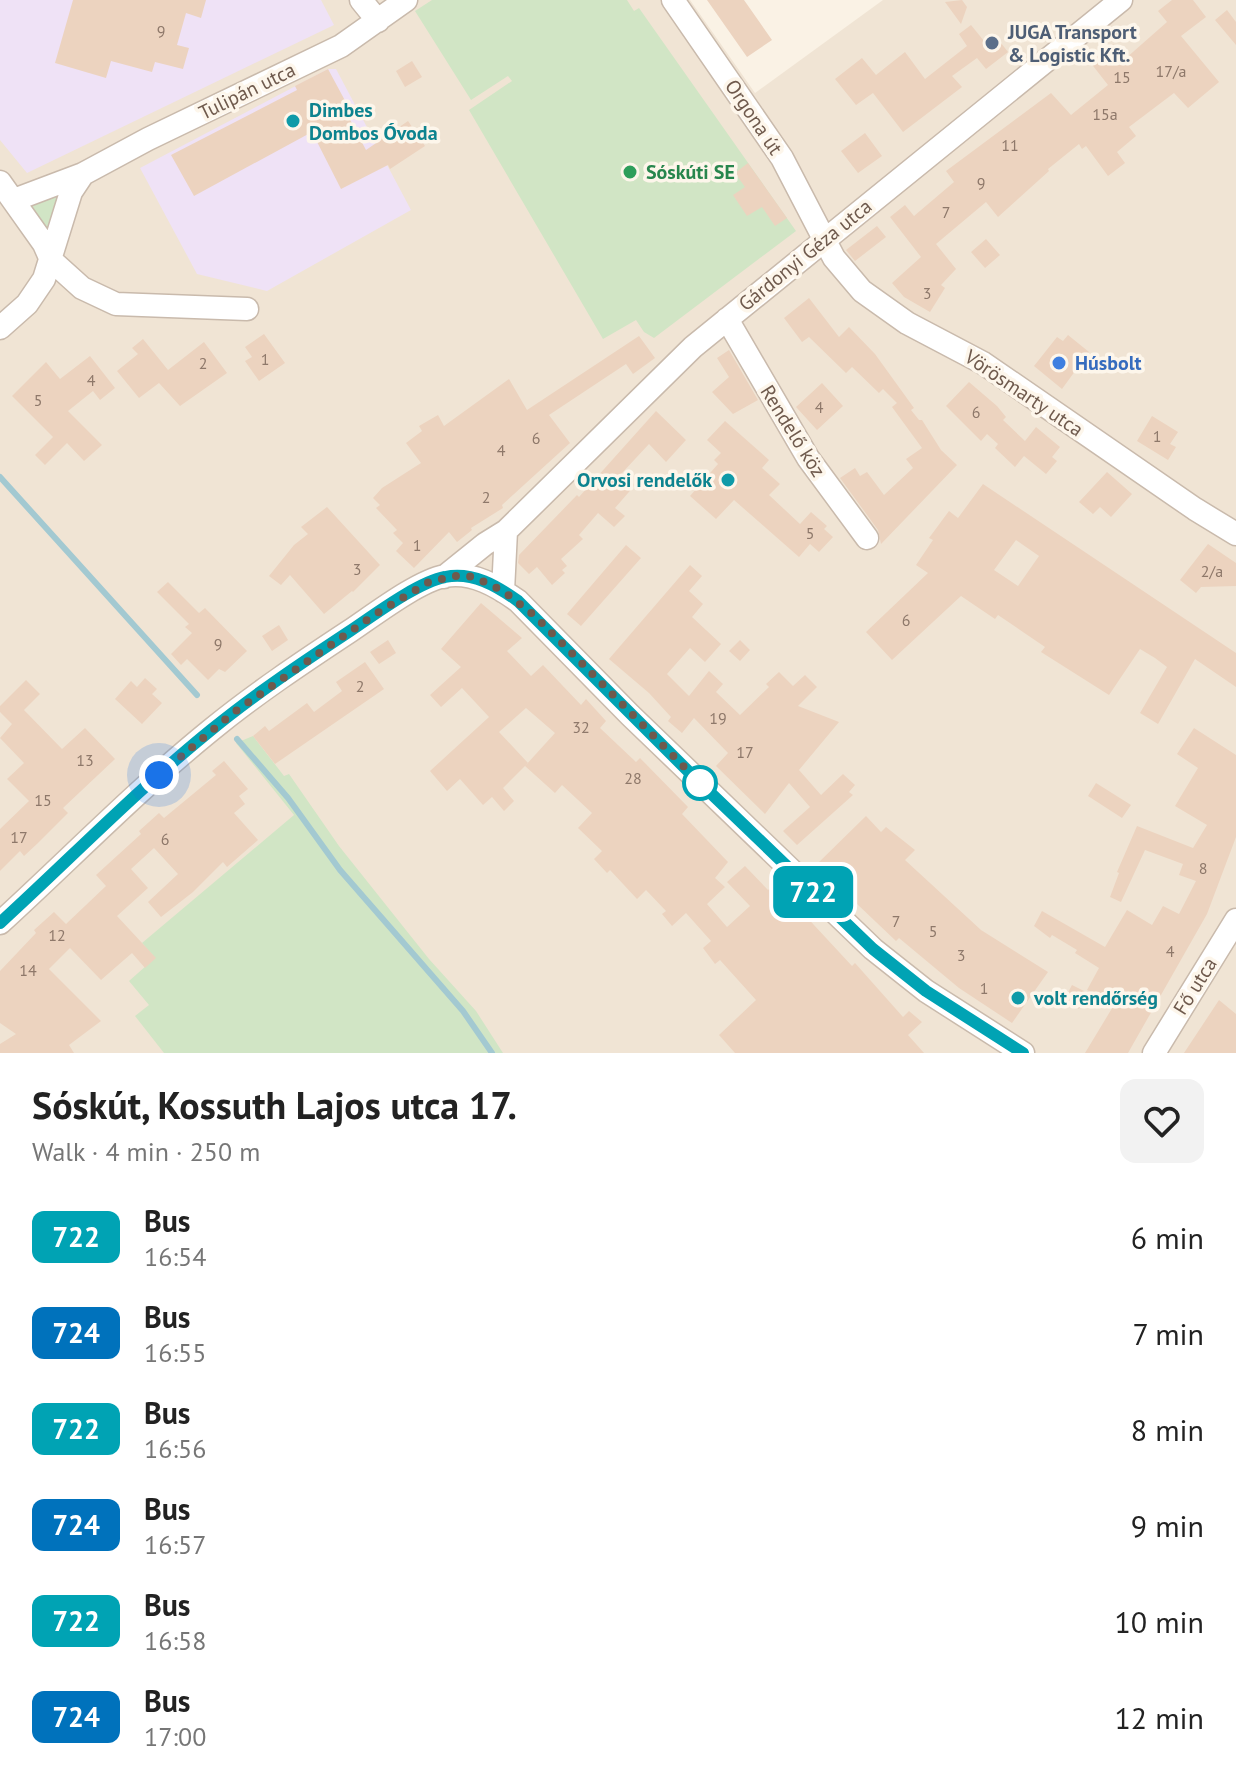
<!DOCTYPE html>
<meta charset="utf-8">
<style>
body{margin:0;font-family:"PT Sans",sans-serif;background:#f2f2f2;color:#222;height:100vh;display:flex;flex-direction:column;font-size:30px;white-space:nowrap}
*{box-sizing:border-box;margin:0}
p{font-size:26px;color:#767676}
.icon{flex:none;width:44px;height:44px;fill:none;stroke:currentColor;stroke-width:2;stroke-linecap:round;stroke-linejoin:round}
.map{position:relative;height:1053px;overflow:hidden}
.sheet{display:flex;flex-direction:column;background:#fff;flex:1}
.sheet>*{flex:none}
.badge{padding:0 16px;border-radius:12px;font-size:28px;line-height:52px}
.you{position:absolute;width:40px;height:40px;margin:-20px;border:6px solid #fff;border-radius:50%;background:#1a73e8;box-shadow:0 0 0 12px #1a73e833}
.map>.badge{position:absolute;translate:-50% -50%;box-shadow:0 0 0 4px #fff}
.round{display:grid;place-items:center;flex:none;width:84px;height:84px;border-radius:16px;background:#f2f2f2}
.overview{display:flex;align-items:center;justify-content:space-between;height:136px;padding:0 32px}
h1{font-size:38px;font-weight:700;line-height:60px}
ul{padding:0;list-style:none}
li{display:flex;align-items:center;gap:24px;height:96px;padding:0 32px}
li div{flex:1}
li b{display:block;font-size:30px}
li em{font-style:normal}
li .badge{min-width:88px;font-weight:700;text-align:center}
.map>svg:first-child{display:block}
.residential{fill:#f0e4d4}
.education{fill:#efe2f6}
.green{fill:#d1e5c5}
.lines{fill:none;stroke-linecap:round;stroke-linejoin:round}
.stream{stroke:#a3c9d1;stroke-width:6}
.building{fill:#ecd3bf;fill-rule:evenodd}
.minor-casing{stroke:#c9baac;stroke-width:25}
.minor{stroke:#fff;stroke-width:22}
.line-casing{stroke:#fff;stroke-width:18}
.line{stroke:#00a3b4;stroke-width:12}
.walk{stroke:#6f5a4d;stroke-width:8;stroke-dasharray:0 14.4}
.service-dot{fill:#5c6f8a;stroke:#fdf6eb;stroke-width:3}
.culture-dot{fill:#0f9aa8;stroke:#fdf6eb;stroke-width:3}
.leisure-dot{fill:#2e9e5b;stroke:#fdf6eb;stroke-width:3}
.shop-dot{fill:#3f7fe0;stroke:#fdf6eb;stroke-width:3}
.stop-dot{fill:#fff;stroke:#00a3b4;stroke-width:4}
.labels{text-anchor:middle;dominant-baseline:central;stroke-width:7;stroke-linejoin:round;paint-order:stroke}
.number-label{font-size:16px;fill:#8e786a}
.service-label{font-size:20px;font-weight:bold;fill:#4e5e75;stroke:#fdf6eb;text-anchor:start}
.street-label{font-size:20px;fill:#6f5a4d;stroke:#fdf6eb}
.culture-label{font-size:20px;font-weight:bold;fill:#0d838f;stroke:#fdf6eb;text-anchor:start}
.leisure-label{font-size:20px;font-weight:bold;fill:#27864d;stroke:#fdf6eb;text-anchor:start}
.shop-label{font-size:20px;font-weight:bold;fill:#366cbe;stroke:#fdf6eb;text-anchor:start}
</style>
<div class="map">
<svg width="1236" height="1053" viewBox="0 0 1236 1053">
<rect width="100%" height="100%" fill="#faf2e5"/>
<path class="residential" d="M0 0H690L755 93 883 0H1236V1053H0Z"/>
<path class="education" d="M0 0H321L334 25 27 173 0 140Z
M328 69H336L411 210 267 291 197 274 140 168Z"/>
<path class="green" d="M432 0H627L634 11 639 8 796 231 654 338 644 332 636 320 603 339 469 110 512 81 508 76 471 100 415 11Z
M62 190 48 232 28 209 30 203Z
M253 736 284 776 289 774 339 846 429 959 476 1011 503 1053H164L135 1016 149 1005 129 981 155 958 142 943 294 815 236 743Z"/>
<g class="lines">
<path class="stream" d="M0 477 197 695
M237 739 288 798 340 870 463 1011 492 1053"/>
</g>
<path class="building" d="M73 0H206L201 18 186 13 177 45 189 48 183 69 155 62 152 72 111 61 106 78 55 63Z
M707 0H744L772 40 747 57Z
M962 0 967 7 961 24 945 2Z
M1172 0H1193L1206 17 1181 36 1219 82 1188 108 1174 93 1129 127 1136 136 1117 152 1125 163 1108 176 1086 146 1082 149 1079 144 1048 169 1049 171 998 217 986 202 936 244 956 269 941 285 945 288 930 312 904 297 892 283 921 257 890 217 905 205 914 216 954 182 946 171 1051 93 1071 115 1108 85 1090 62 1113 44 1125 59 1167 22 1158 11Z
M1227 10 1236 22V45L1215 20Z
M971 25 984 41 994 34 1008 52 986 69 977 58 952 76 962 87 903 132 873 93 856 105 835 79 862 58 876 75 905 52 925 79 967 46 959 34Z
M412 61 422 77 405 87 396 71Z
M328 69 349 108 345 110 366 150 408 121 425 146 390 169 388 165 341 189 312 132 194 196 171 155 297 90 295 86Z
M865 133 882 156 858 173 841 151Z
M748 163 787 218 775 226 762 207 747 216 733 195 745 187 735 173Z
M877 226 886 237 855 261 846 250Z
M986 239 1000 255 985 268 971 252Z
M809 298 839 337 849 327 875 354 914 408 911 410 919 420H922L941 450 957 465 881 544 878 530 840 478 855 468 860 476 867 472 884 495 913 468 906 459 922 448 892 407 897 403 883 389 879 393 852 367 846 373 809 337 802 342 784 318Z
M264 334 285 363 259 381 245 361 252 357 245 347Z
M1068 335 1089 352 1062 389 1034 366 1057 337 1063 341Z
M639 336 655 358 633 374 626 364 549 415 570 443 502 505 503 508 471 528 472 530 457 542 449 532 414 568 396 551 403 543 393 533 397 530 376 508 380 505 373 498 382 488 421 463 406 443 422 431 419 426 438 415 444 426 509 379 527 410Z
M143 339 168 370 204 342 227 373 180 406 159 383 139 398 117 371 138 354 132 348Z
M729 350 758 400 733 414 712 392 729 377 717 358Z
M90 356 115 388 100 400 93 391 68 411 102 445 84 461 67 443 45 465 35 455 53 437 12 396 46 362 60 379Z
M969 382 997 406 1006 417 1003 420 1025 441 1036 427 1060 447 1052 457 1057 461 1046 474 1024 456 1015 467 995 448 998 444 987 434 981 441 946 406Z
M822 383 843 406 817 430 796 407Z
M656 411 686 440 666 462 649 444 622 473 635 485 615 508 625 516 614 527 598 513 579 535 583 539 561 559 567 566 562 570 565 573 552 585 537 567 529 574 518 563 519 555 577 495 579 497Z
M1152 416 1178 432 1170 444 1176 447 1168 460 1137 441Z
M725 421 769 460 762 468 780 484 769 495 800 524 811 512 827 526 824 529 833 537 819 552 810 544 799 557 734 500 716 519 690 496 718 464 714 460 721 453 707 440Z
M1107 472 1132 494 1111 517 1100 507 1093 514 1079 502Z
M983 484 1236 653V687L1195 659 1158 724 1140 713 1167 667 1155 658 1140 649 1109 695 1041 652 1045 647 998 615 995 619 961 596 892 660 866 632 928 573 916 565 933 540 929 538 949 511 958 518ZM1016 540 1039 556 1018 586 994 570Z
M327 507 380 565 353 592 352 591 324 614 290 575 281 585 269 576 294 545 308 534 301 527Z
M1208 544 1236 563V586L1201 587 1196 593 1180 580Z
M626 545 641 558 581 626 567 614Z
M690 565 702 576 689 591 703 604 692 617 721 644 705 662 690 648 667 674 689 696 709 671 723 684 716 692 740 715 769 687 766 684 779 672 793 686 805 675 817 687 798 706 839 722 799 770 821 795 843 774 855 785 849 792 853 795 797 845 783 831 810 807 789 783 765 814 716 766 728 753 694 718 682 733 668 721 671 717 649 693 609 659Z
M168 582 199 613 205 608 247 651 225 672 219 669 208 680 187 659 181 665 171 654 192 633 185 627 189 624 157 592Z
M481 603 522 638 507 651 531 676 543 665 581 705 586 699 606 721 600 728 636 762 640 758 688 807 682 814 728 862 715 878 725 887 707 904 727 927 750 906 727 882 745 866 768 890 772 887 797 914 801 911 852 966 855 963 903 1017 909 1011 922 1022 908 1035 924 1053H735L719 1035 756 1000 720 960 715 964 703 948 711 941 686 913 672 926 662 914 666 911 646 890 637 899 610 870 607 873 594 859 602 851 578 828 592 813 562 785 555 793 525 766 555 733 526 708 499 732 528 763 503 788 514 801 504 811 492 797 483 805 460 779 447 791 430 771 489 717 462 688 441 707 430 695 461 667 441 649Z
M279 625 288 640 272 651 262 636Z
M388 640 396 653 379 664 370 652Z
M740 640 750 650 740 661 729 651Z
M365 662 384 689 275 764 253 736 265 726 269 731 307 703 314 712 342 691 336 682Z
M145 678 157 689 152 694 162 703 142 724 115 699 131 681 137 687Z
M26 680 40 694 24 710 62 749 85 728 115 759 63 808 68 813 38 843 24 856 20 851 0 871V829L29 801 7 779 24 763 0 738 12 724 0 712V706Z
M1194 728 1236 755V837L1207 914 1128 1053H1085L1114 1005 1087 990 1099 968 1075 953 1077 950 1052 935 1050 938 1034 926 1042 911 1105 947 1127 910 1152 925 1163 906 1179 914 1196 881 1179 875 1183 864 1145 850 1121 902 1110 897 1119 873 1117 872 1137 826 1193 848 1207 825 1175 806 1198 768 1177 754Z
M224 761 248 789 239 796 245 804 234 813 258 840 227 867 223 862 193 892 161 917 148 902 178 874 154 848 131 869 148 888 117 916 156 958 145 968 132 953 101 980 70 948 49 969 101 1021 69 1045 74 1053H0V1044L16 1034 0 1023V971L36 933 34 930 54 912 66 924 106 886 96 875 141 834 139 831 159 813 164 818 216 775 212 771Z
M1096 783 1131 805 1122 818 1088 796Z
M866 816 881 832 886 827 915 850 905 860 981 930 1048 972 1012 1023 959 988 899 938 896 941 816 865Z
M1072 985 1088 993 1079 1009 1064 1000Z
M1219 1000 1236 1014V1053H1184Z"/>
<g class="lines">
<defs>
<path id="minor" d="M361 0 378 21
M673 0 782 158 834 258 862 291 907 323 983 363 1195 509 1236 534
M0 182 44 244 51 260 82 288 116 304 247 309
M14 200 83 174
M727 319 808 458 867 538
M0 328 27 304 44 279 71 192 83 174 148 139 341 46 406 0
M444 577 485 544 506 531 693 347 1121 0
M503 591 506 531
M0 923C70 859 137 790 211 730 255 694 303 662 350 631 374 615 418 581 445 576 472 571 497 586 518 601L630 715 873 949 926 991 1023 1053
M1154 1053 1236 920"/>
</defs>
<use href="#minor" class="minor-casing"/>
<use href="#minor" class="minor"/>
</g>
<g class="lines">
<defs>
<path id="line" d="M0 923C70 859 137 790 211 730 255 694 303 662 350 631 374 615 418 582 445 577 472 571 497 586 518 601L695 778 873 949 926 991 1023 1053"/>
</defs>
<use href="#line" class="line-casing"/>
<use href="#line" class="line"/>
<path class="walk" d="M159 775 233 713 374 615 429 582 460 575 474 577 503 591 535 616 700 783"/>
</g>
<circle class="service-dot" cx="992" cy="43" r="8"/>
<g class="culture-dot">
<circle cx="293" cy="121" r="8"/>
<circle cx="728" cy="480" r="8"/>
<circle cx="1018" cy="998" r="8"/>
</g>
<circle class="leisure-dot" cx="630" cy="172" r="8"/>
<circle class="shop-dot" cx="1059" cy="363" r="8"/>
<circle class="stop-dot" cx="700" cy="783" r="16"/>
<g class="labels">
<g class="number-label">
<text x="161" y="31">9</text>
<text x="1171" y="71">17/a</text>
<text x="1122" y="77">15</text>
<text x="1105" y="114">15a</text>
<text x="1010" y="145">11</text>
<text x="981" y="183">9</text>
<text x="946" y="212">7</text>
<text x="927" y="293">3</text>
<text x="265" y="359">1</text>
<text x="203" y="363">2</text>
<text x="91" y="380">4</text>
<text x="38" y="400">5</text>
<text x="819" y="407">4</text>
<text x="976" y="412">6</text>
<text x="1157" y="436">1</text>
<text x="536" y="438">6</text>
<text x="501" y="450">4</text>
<text x="486" y="497">2</text>
<text x="810" y="533">5</text>
<text x="417" y="545">1</text>
<text x="357" y="569">3</text>
<text x="1212" y="571">2/a</text>
<text x="906" y="620">6</text>
<text x="218" y="644">9</text>
<text x="360" y="686">2</text>
<text x="718" y="718">19</text>
<text x="581" y="727">32</text>
<text x="745" y="752">17</text>
<text x="85" y="760">13</text>
<text x="633" y="778">28</text>
<text x="43" y="800">15</text>
<text x="19" y="837">17</text>
<text x="165" y="839">6</text>
<text x="1203" y="868">8</text>
<text x="896" y="921">7</text>
<text x="933" y="931">5</text>
<text x="57" y="935">12</text>
<text x="1170" y="951">4</text>
<text x="961" y="955">3</text>
<text x="28" y="970">14</text>
<text x="984" y="988">1</text>
</g>
<g class="service-label">
<text x="1008" y="32">JUGA Transport<tspan x="1008" dy="23">&amp; Logistic Kft.</tspan></text>
</g>
<g class="street-label">
<text transform="translate(247 91) rotate(-26)">Tulipán utca</text>
<text transform="translate(754 117) rotate(56)">Orgona út</text>
<text transform="translate(805 255) rotate(-39)">Gárdonyi Géza utca</text>
<text transform="translate(1024 393) rotate(34)">Vörösmarty utca</text>
<text transform="translate(793 431) rotate(58)">Rendelő köz</text>
<text transform="translate(1195 986) rotate(-58)">Fő utca</text>
</g>
<g class="culture-label">
<text x="309" y="110">Dimbes<tspan x="309" dy="23">Dombos Óvoda</tspan></text>
<text x="712" y="480" text-anchor="end">Orvosi rendelők</text>
<text x="1034" y="998">volt rendőrség</text>
</g>
<g class="leisure-label">
<text x="646" y="172">Sóskúti SE</text>
</g>
<g class="shop-label">
<text x="1075" y="363">Húsbolt</text>
</g>
</g>
</svg>
<div class="you" style="left:159px;top:775px"></div>
<b class="badge" style="left:813px;top:892px;background:#00a3b4;color:#fff">722</b>
</div>
<section class="sheet">
<div class="overview"><div><h1>Sóskút, Kossuth Lajos utca 17.</h1><p>Walk · 4 min · 250 m</p></div><a class="round"><svg class="icon" aria-label="heart" viewBox="0 0 24 24"><path d="M12 20l-8-8c-3-5 5-10 8-4 3-6 11-1 8 4z"/></svg></a></div>
<ul>
<li><span class="badge" style="background:#00a3b4;color:#fff">722</span><div><b>Bus</b><p>16:54</p></div><em>6 min</em></li>
<li><span class="badge" style="background:#0072bc;color:#fff">724</span><div><b>Bus</b><p>16:55</p></div><em>7 min</em></li>
<li><span class="badge" style="background:#00a3b4;color:#fff">722</span><div><b>Bus</b><p>16:56</p></div><em>8 min</em></li>
<li><span class="badge" style="background:#0072bc;color:#fff">724</span><div><b>Bus</b><p>16:57</p></div><em>9 min</em></li>
<li><span class="badge" style="background:#00a3b4;color:#fff">722</span><div><b>Bus</b><p>16:58</p></div><em>10 min</em></li>
<li><span class="badge" style="background:#0072bc;color:#fff">724</span><div><b>Bus</b><p>17:00</p></div><em>12 min</em></li>
</ul>
</section>
